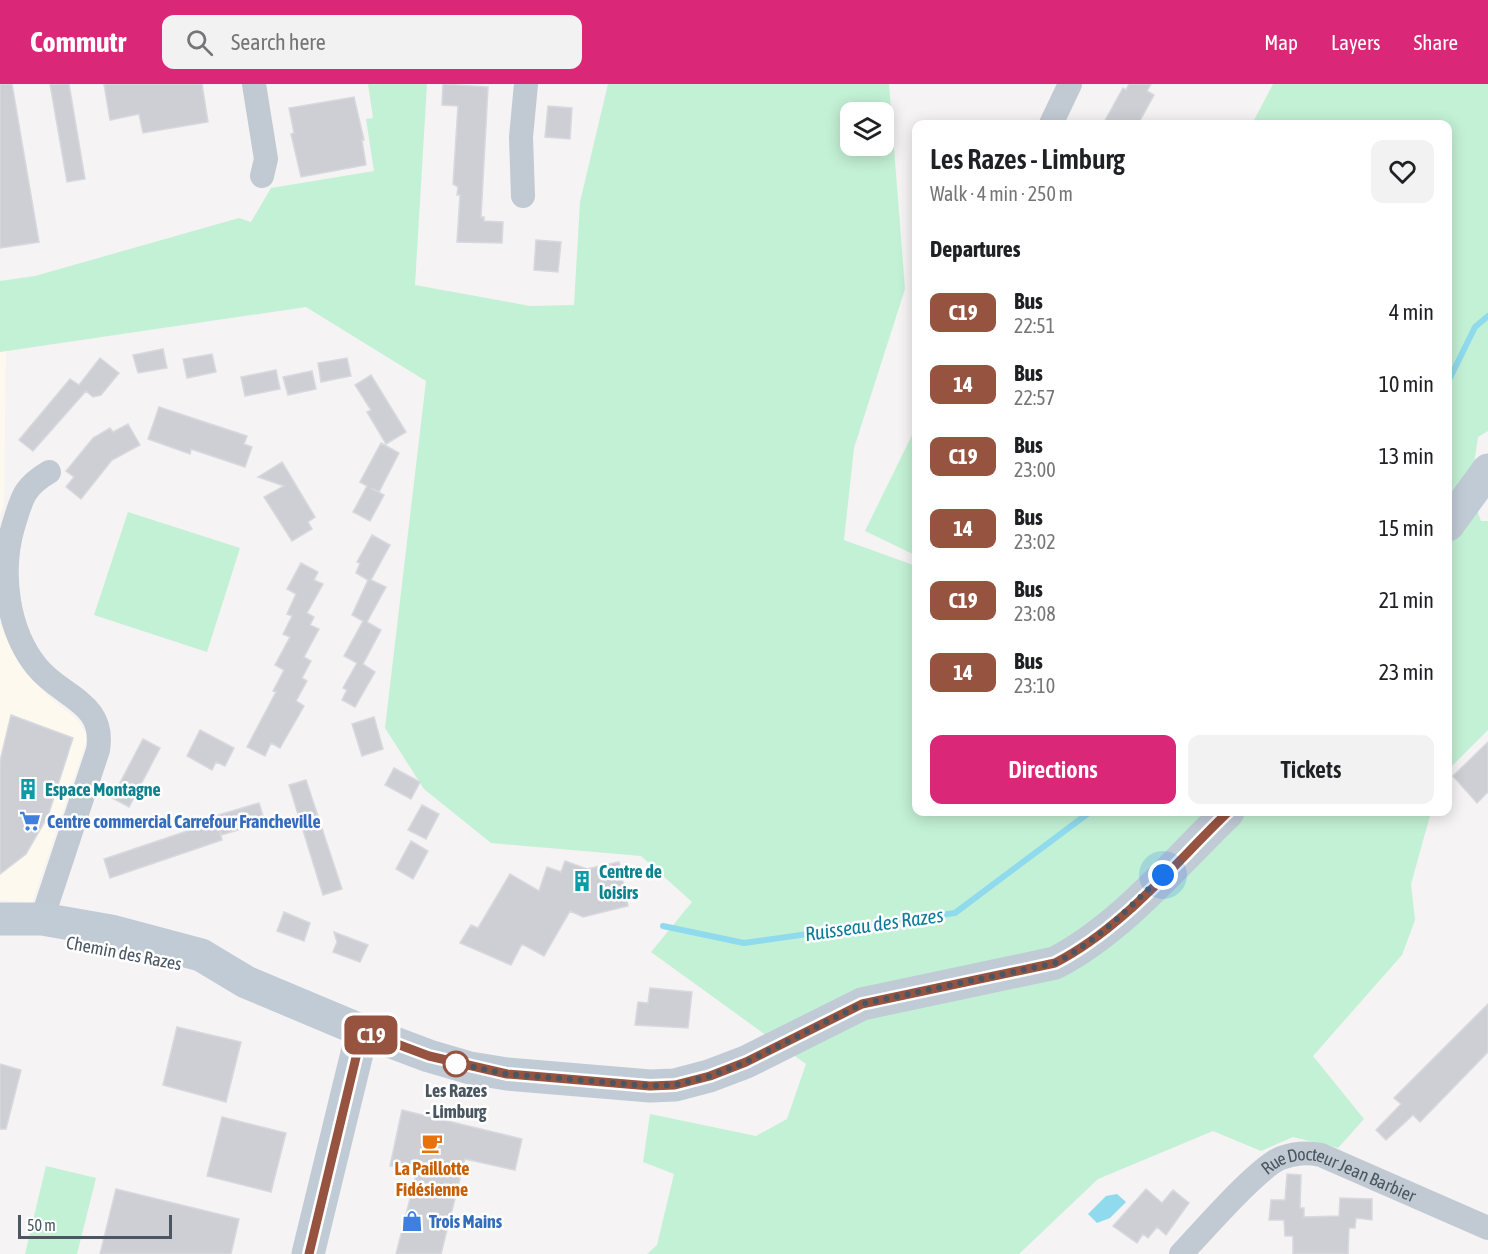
<!DOCTYPE html>
<meta charset="utf-8">
<style>
body{margin:0;font-family:"Asap Condensed",sans-serif;background:#f2f2f2;color:#202124;height:100vh;display:flex;flex-direction:column;font-size:22px;white-space:nowrap}
*{box-sizing:border-box;margin:0}
p{font-size:20px;color:#757577}
.icon{flex:none;width:33px;height:33px;fill:none;stroke:currentColor;stroke-width:2;stroke-linecap:round;stroke-linejoin:round}
.map{position:relative;flex:1;overflow:hidden}
.details{position:absolute;left:912px;top:36px;width:540px;height:696px;display:flex;flex-direction:column;background:#fff;border-radius:12px;box-shadow:0 3px 15px #0003}
.details>*{flex:none}
.badge{padding:0 12px;border-radius:9px;font-size:21px;line-height:39px}
.controls{position:absolute;left:840px;top:18px;display:grid;gap:12px}
.controls a{display:grid;place-items:center;width:54px;height:54px;border-radius:12px;background:#fff;box-shadow:0 3px 15px #0003;font-size:30px}
.scale{position:absolute;left:18px;bottom:15px;width:154px;box-sizing:border-box;padding-left:6px;border:3px solid #4a5661;border-top:0;font-size:16px;line-height:21px;white-space:nowrap;color:#4a5661;-webkit-text-stroke:4px #fff;paint-order:stroke}
.you{position:absolute;width:30px;height:30px;margin:-15px;border:4px solid #fff;border-radius:50%;background:#1a73e8;box-shadow:0 0 0 9px #1a73e833}
.map>.badge{position:absolute;translate:-50% -50%;box-shadow:0 0 0 3px #fff}
h2{padding:0 18px;font-size:22px;line-height:54px}
.round{display:grid;place-items:center;flex:none;width:63px;height:63px;border-radius:12px;background:#f2f2f2}
.summary{display:flex;align-items:center;justify-content:space-between;height:102px;padding:0 18px}
h1{font-size:28px;font-weight:600;line-height:45px}
.action{display:flex;gap:12px;margin-top:auto;padding:12px 18px}
.action a{flex:1;height:69px;border-radius:12px;background:#db2777;color:#fff;font-size:24px;font-weight:600;line-height:69px;text-align:center}
.action a+a{background:#f2f2f2;color:#202124}
ul{padding:0;list-style:none}
li{display:flex;align-items:center;gap:18px;height:72px;padding:0 18px}
li div{flex:1}
li b{display:block;font-size:22px}
li em{font-style:normal}
li .badge{min-width:66px;font-weight:700;text-align:center}
header{display:flex;align-items:center;gap:36px;box-sizing:border-box;height:84px;padding:0 30px;background:#db2777;color:#fff}
header strong{font-size:28px}
nav{display:flex;gap:33px;margin-inline-start:auto;font-size:21px}
.search{width:420px;height:54px;background:#f2f2f2;display:flex;align-items:center;gap:15px;box-sizing:border-box;padding:0 21px;border-radius:12px;color:#757577;font-size:22px}
.map>svg:first-child{display:block}
.commercial{fill:#fdf9ef}
.green{fill:#c3f1d5;fill-rule:evenodd}
.water{fill:#90daee}
.lines{fill:none;stroke-linecap:round;stroke-linejoin:round}
.stream{stroke:#90daee;stroke-width:6}
.building{fill:#cdcfd5;stroke:#d7d9de;stroke-width:1.5}
.street{stroke:#c1cad2;stroke-width:24}
.secondary{stroke:#c1cbd6;stroke-width:33}
.line-casing{stroke:#fff;stroke-width:14}
.line{stroke:#965340;stroke-width:9}
.walk{stroke:#4a5661;stroke-width:6;stroke-dasharray:0 10.8}
.stop-dot{fill:#fff;stroke:#965340;stroke-width:3}
.labels{text-anchor:middle;dominant-baseline:central;stroke-width:5;stroke-linejoin:round;paint-order:stroke}
.culture-label{font-size:18px;font-weight:bold;fill:#0d838f;stroke:#fff;text-anchor:start}
.shop-label{font-size:18px;font-weight:bold;fill:#366cbe;stroke:#fff;text-anchor:start}
.street-label{font-size:18px;fill:#4a5661;stroke:#fff}
.stop-label{font-size:18px;font-weight:bold;fill:#4a5661;stroke:#fff}
.food-label{font-size:18px;font-weight:bold;fill:#c56008;stroke:#fff}
.water-label{font-size:20px;font-style:italic;fill:#0c7c9b;stroke:#fff}
</style>
<header>
<strong>Commutr</strong>
<div class="search"><svg class="icon" aria-label="search" viewBox="0 0 24 24"><circle cx="10" cy="10" r="6"/><path d="M15 15l6 6"/></svg>Search here</div>
<nav><a>Map</a><a>Layers</a><a>Share</a></nav>
</header>
<div class="map">
<svg width="1488" height="1170" viewBox="0 0 1488 1170">
<rect width="100%" height="100%" fill="#f5f3f3"/>
<path class="commercial" d="M6 265 4 421 0 432V268Z
M0 540 23 584 48 612 79 637 86 650V659L32 819 0 816Z"/>
<path class="green" d="M368 0H427L415 201 530 222 574 221 580 118 608 0H889L905 205 854 364 844 456 916 482V728H1431L1411 800 1415 836 1402 871 1313 972 1364 1035 1338 1064 1293 1053 1261 1067 1213 1047 1098 1095 1019 1170H647L657 1161 674 1090 643 1078 650 1030 756 1052 787 1035 806 980 651 868 692 818 641 772 491 759 424 705 385 644 426 297 306 223 0 268V197L35 192 239 134 251 138 271 104 374 87 366 35 373 34ZM850 28H884V62H850Z
M1273 0H1488V347L1478 353 1470 407 1481 437H1488V646L1448 686V40H1252Z
M914 347 916 349 915 471 865 447Z
M128 428 240 464 207 568 94 531Z
M46 1082 96 1094 77 1170H25Z"/>
<path class="water" d="M1117 1110 1126 1118 1110 1134 1097 1139 1088 1130 1106 1112Z"/>
<g class="lines">
<path class="stream" d="M1448 298 1475 243 1488 232
M663 842 744 859 955 829 1090 728"/>
</g>
<path class="building" d="M0 0H12L39 158 0 164Z
M50 0H69L85 95 67 98Z
M104 0H202L208 38 143 49 139 30 110 36Z
M443 0 488 3 481 133H484V137L503 138 502 159 457 158 460 111H457L458 103 453 100 458 22 442 21Z
M1129 0H1151L1147 7 1154 11 1138 40H1103L1123 4 1126 6Z
M354 13 364 56H362L366 81 301 93 291 50 294 49 289 24Z
M548 22 572 24 570 55 545 53Z
M536 156 561 158 558 188 534 186Z
M163 265 167 284 138 289 133 271Z
M212 270 216 288 187 294 183 275Z
M100 274 119 289 101 311 93 313 86 307 33 367 19 356 70 295 79 301Z
M347 274 351 292 321 298 318 279Z
M276 286 280 305 245 312 241 293Z
M312 287 316 305 288 311 283 293Z
M371 291 406 348 386 360 367 328 371 326 355 301Z
M159 323 247 352 244 360 252 363 245 383 191 365 190 370 148 355Z
M128 340 140 361 112 376 81 415 66 403 74 393 66 387 93 354 110 344 113 348Z
M381 359 399 369 379 408 371 404 384 411 370 437 353 428 367 402 360 398Z
M282 378 315 433 308 438 312 445 292 457 264 413 284 402 258 393Z
M372 451 390 461 371 496 386 503 367 538 381 546 363 580 375 588 355 623 342 616 347 606 343 604 357 579 344 572 363 537 352 531 368 496 356 489 360 479 357 478Z
M301 479 318 488 314 496 323 500 307 529 314 533 310 541 319 545 304 573 311 577 302 594 307 597 296 617 304 622 280 664 271 659 265 672 247 663 276 608 273 607 284 586 275 581 290 553 283 550 292 532 287 530 296 510 287 505Z
M11 631 73 654 48 732 26 770 0 790V677Z
M374 633 383 665 362 672 352 640Z
M200 646 234 664 225 682 216 678 212 686 187 672Z
M143 655 160 664 129 723 112 714Z
M1488 658V708L1477 719 1453 692Z
M394 684 420 698 411 715 385 701Z
M306 696 342 805 323 811 289 701Z
M259 719 265 738 221 751 218 740 222 756 110 794 104 775 217 737 215 732Z
M422 721 439 730 426 755 408 746Z
M411 757 428 767 413 795 396 785Z
M565 777 587 785 619 778 628 822 583 833 570 827 544 872 522 860 511 881 460 859 471 841 478 844 510 790 539 807 547 783 561 788Z
M284 828 310 839 304 857 277 847Z
M334 848 368 861 360 878 333 868 337 858Z
M650 904 692 908 688 944 635 941 638 918 648 919Z
M1488 920V968L1420 1038 1413 1031 1386 1056 1376 1046 1401 1020 1394 1014Z
M177 943 241 958 226 1018 163 1001Z
M0 980 21 986 6 1045H0Z
M402 1026 522 1055 515 1086 465 1075 441 1170H396L417 1087 390 1082Z
M222 1033 286 1049 271 1108 207 1092Z
M1287 1090 1301 1091 1300 1124H1304V1133L1339 1132 1340 1114 1372 1115V1136L1356 1134 1355 1144H1349L1348 1170H1293V1152H1285L1284 1136H1269L1271 1116H1285Z
M116 1105 239 1135 231 1170H100Z
M1146 1105 1162 1119 1173 1106 1189 1119 1166 1151 1157 1143 1148 1154 1143 1150 1137 1159 1113 1142Z"/>
<g class="lines">
<g class="street">
<path d="M254 0 266 75 262 92"/>
<path d="M1051 40 1070 0"/>
<path d="M523 112 521 53 526 0"/>
<path d="M42 835 98 666C106 618 62 614 37 583 7 546 0 488 13 443 22 415 22 404 49 388"/>
<path id="s1" d="M1181 1170C1202 1148 1257 1084 1281 1074 1295 1069 1306 1068 1321 1071L1488 1144"/>
</g>
<path class="secondary" d="M1448 441 1488 386
M0 835H42L111 847 201 871 246 898 365 948 429 972 470 984 507 990 650 1002 675 1001 709 992 746 978 862 920 1055 879C1122 844 1174 780 1228 728
M308 1170 358 965 365 948"/>
</g>
<g class="lines">
<defs>
<path id="line" d="M309 1170 358 965 365 948 429 972 507 990 650 1002 675 1001 710 992 746 978 862 920 1055 879C1123 844 1174 780 1228 728"/>
</defs>
<use href="#line" class="line-casing"/>
<use href="#line" class="line"/>
<path class="walk" d="M456 980 449 978 507 990 650 1002 675 1001 710 992 746 978 862 920 1055 879C1098 857 1129 824 1163 791"/>
</g>
<defs>
<symbol id="building-bare" viewBox="-9 -9 18 18"><path d="M-4-6H4V6H1V3H-1V6H-4ZM-2.5-4.3h1.7v1.8h-1.7ZM.8-4.3h1.7v1.8H.8ZM-2.5-1h1.7V.8h-1.7ZM.8-1h1.7V.8H.8Z" fill="#0f9aa8" stroke="#fff" stroke-width="2.5" paint-order="stroke"/></symbol>
<symbol id="supermarket-bare" viewBox="-9 -9 18 18"><path d="M-6-5.5h2.5l.6 2H6L4.5 2H-2.5L-4.4-4H-6ZM-1.5 3.2a1.3 1.3 0 1 0 .1 0ZM3 3.2a1.3 1.3 0 1 0 .1 0Z" fill="#3f7fe0" stroke="#fff" stroke-width="2.5" paint-order="stroke"/></symbol>
<symbol id="cafe-bare" viewBox="-9 -9 18 18"><path d="M-5.5-4.5H6V0H3Q3 3.5 0 3.5H-2.5Q-5.5 3.5-5.5 0ZM3-3.2v2h1.7v-2ZM-6 4.5H4V6H-6Z" fill="#e8710a" stroke="#fff" stroke-width="2.5" paint-order="stroke"/></symbol>
<symbol id="shop-bare" viewBox="-9 -9 18 18"><path d="M-5-2.5h2.3a2.7 3.5 0 0 1 5.4 0H5L5.5 6h-11ZM-1.5-2.5h3a1.5 2.3 0 0 0-3 0Z" fill="#3f7fe0" stroke="#fff" stroke-width="2.5" paint-order="stroke"/></symbol>
</defs>
<g fill-rule="evenodd">
<use href="#building-bare" x="13" y="690" width="30" height="30"/>
<use href="#supermarket-bare" x="15" y="722" width="30" height="30"/>
<use href="#building-bare" x="567" y="782" width="30" height="30"/>
<use href="#cafe-bare" x="417" y="1044" width="30" height="30"/>
<use href="#shop-bare" x="397" y="1122" width="30" height="30"/>
</g>
<circle class="stop-dot" cx="456" cy="980" r="12"/>
<g class="labels">
<g class="culture-label">
<text x="45" y="705">Espace Montagne</text>
<text x="599" y="787">Centre de<tspan x="599" dy="21">loisirs</tspan></text>
</g>
<g class="shop-label">
<text x="47" y="737">Centre commercial Carrefour Francheville</text>
<text x="429" y="1137">Trois Mains</text>
</g>
<g class="street-label">
<text transform="translate(124 869) rotate(11)">Chemin des Razes</text>
<text stroke="none"><textPath href="#s1" startOffset="200">Rue Docteur Jean Barbier</textPath></text>
</g>
<g class="stop-label">
<text x="456" y="1006">Les Razes<tspan x="456" dy="21">- Limburg</tspan></text>
</g>
<g class="food-label">
<text x="432" y="1084">La Paillotte<tspan x="432" dy="21">Fidésienne</tspan></text>
</g>
<g class="water-label">
<text transform="translate(874 840) rotate(-8)">Ruisseau des Razes</text>
</g>
</g>
</svg>
<div class="controls">
<a><svg class="icon" aria-label="layers" viewBox="0 0 24 24"><path d="M12 4l9 5-9 5-9-5zM3 14l9 5 9-5"/></svg></a>
</div>
<div class="scale">50 m</div>
<div class="you" style="left:1163px;top:791px"></div>
<b class="badge" style="left:371px;top:951px;background:#965340;color:#fff">C19</b>
<section class="details">
<div class="summary"><div><h1>Les Razes - Limburg</h1><p>Walk · 4 min · 250 m</p></div><a class="round"><svg class="icon" aria-label="heart" viewBox="0 0 24 24"><path d="M12 20l-8-8c-3-5 5-10 8-4 3-6 11-1 8 4z"/></svg></a></div>
<h2>Departures</h2>
<ul>
<li><span class="badge" style="background:#965340;color:#fff">C19</span><div><b>Bus</b><p>22:51</p></div><em>4 min</em></li>
<li><span class="badge" style="background:#965340;color:#fff">14</span><div><b>Bus</b><p>22:57</p></div><em>10 min</em></li>
<li><span class="badge" style="background:#965340;color:#fff">C19</span><div><b>Bus</b><p>23:00</p></div><em>13 min</em></li>
<li><span class="badge" style="background:#965340;color:#fff">14</span><div><b>Bus</b><p>23:02</p></div><em>15 min</em></li>
<li><span class="badge" style="background:#965340;color:#fff">C19</span><div><b>Bus</b><p>23:08</p></div><em>21 min</em></li>
<li><span class="badge" style="background:#965340;color:#fff">14</span><div><b>Bus</b><p>23:10</p></div><em>23 min</em></li>
</ul>
<div class="action"><a>Directions</a><a>Tickets</a></div>
</section>
</div>
